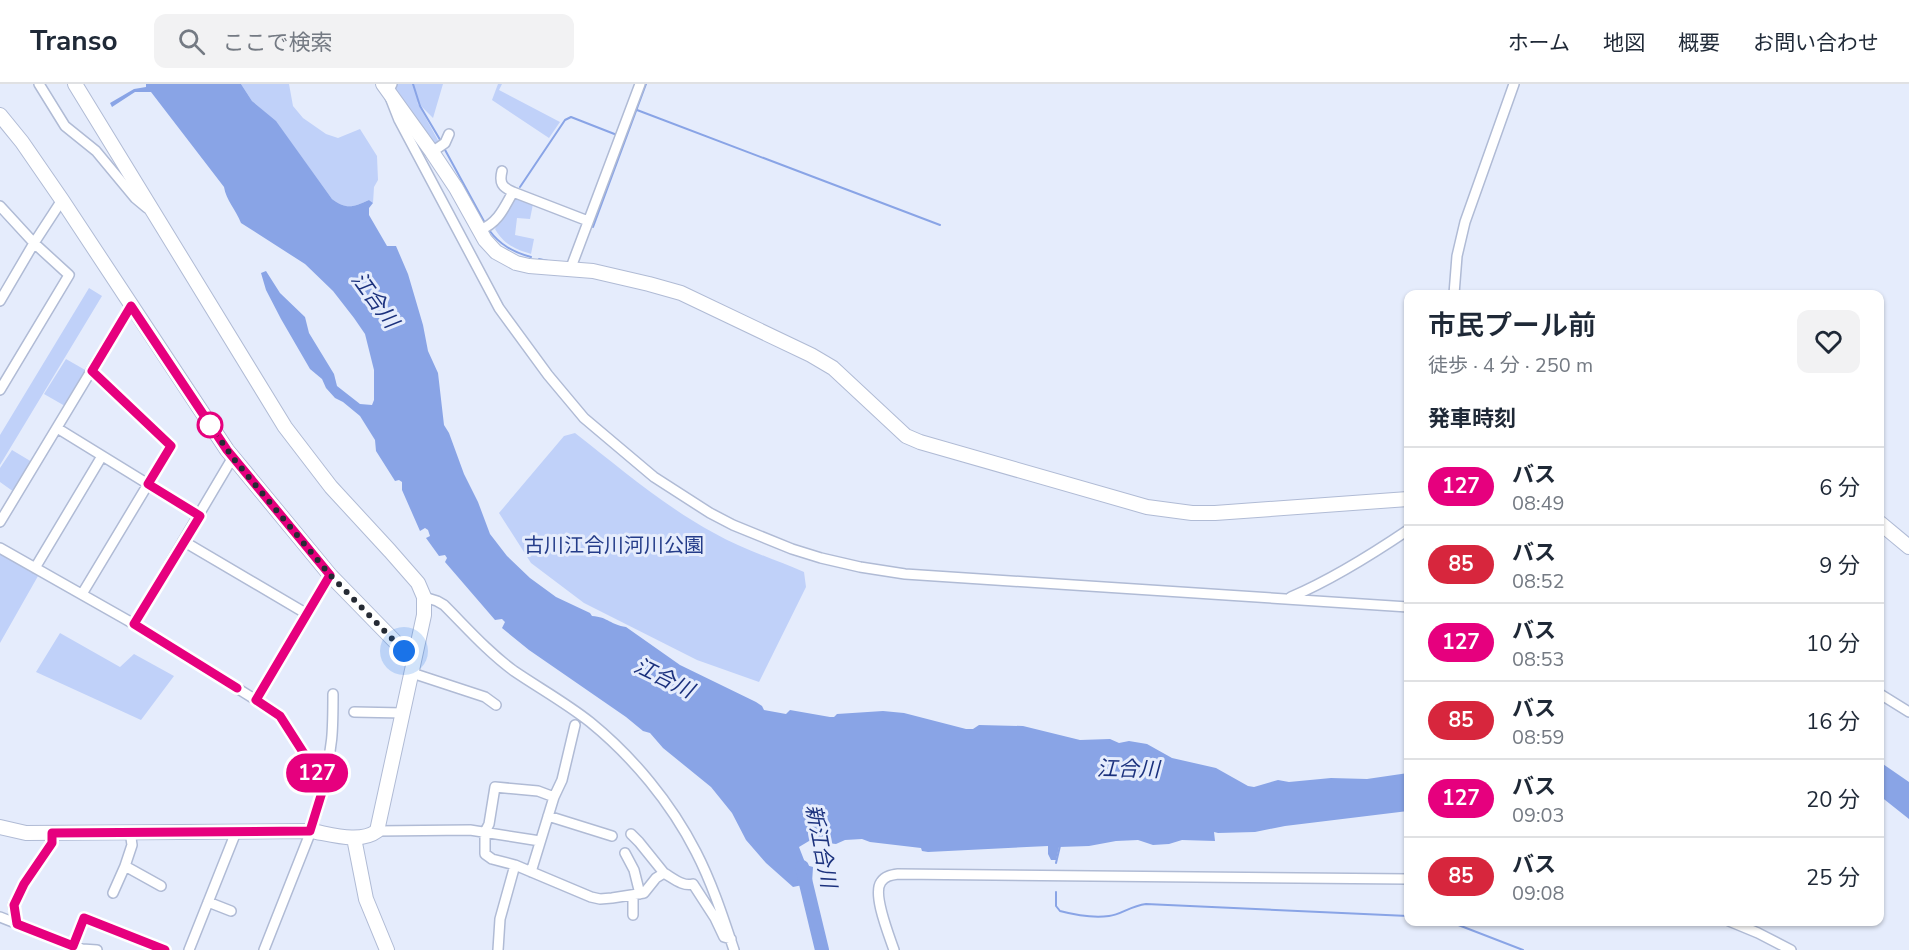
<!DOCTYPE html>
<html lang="ja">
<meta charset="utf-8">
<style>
body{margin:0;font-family:"Nunito Sans","Noto Sans JP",sans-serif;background:#f2f2f3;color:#1f2937;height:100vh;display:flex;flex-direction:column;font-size:22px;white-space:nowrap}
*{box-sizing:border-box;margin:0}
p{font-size:20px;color:#747a83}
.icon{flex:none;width:33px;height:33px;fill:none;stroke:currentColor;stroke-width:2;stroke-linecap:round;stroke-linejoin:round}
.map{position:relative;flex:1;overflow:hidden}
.details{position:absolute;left:1404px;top:206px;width:480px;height:636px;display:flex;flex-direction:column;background:#fff;border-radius:12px;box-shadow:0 2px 4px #0004}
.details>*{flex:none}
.badge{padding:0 12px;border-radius:20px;font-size:21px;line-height:39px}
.you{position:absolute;width:30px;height:30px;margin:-15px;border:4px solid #fff;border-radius:50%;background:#1a73e8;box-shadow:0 0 0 9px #1a73e833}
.map>.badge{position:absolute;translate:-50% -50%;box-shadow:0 0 0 3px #fff}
h2{padding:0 24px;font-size:22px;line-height:54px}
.round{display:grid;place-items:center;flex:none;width:63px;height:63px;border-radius:12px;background:#f2f2f3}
.summary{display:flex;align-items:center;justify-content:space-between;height:102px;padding:0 24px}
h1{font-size:28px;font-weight:600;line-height:45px}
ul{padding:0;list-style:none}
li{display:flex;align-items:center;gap:18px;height:78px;padding:0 24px;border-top:2px solid #e0e1e3}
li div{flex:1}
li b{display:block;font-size:22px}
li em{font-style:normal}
li .badge{min-width:66px;font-weight:700;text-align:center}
header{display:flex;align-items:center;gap:36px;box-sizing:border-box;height:84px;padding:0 30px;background:#fff;border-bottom:2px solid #e0e1e3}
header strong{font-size:28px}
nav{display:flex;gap:33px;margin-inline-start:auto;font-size:21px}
.search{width:420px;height:54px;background:#f2f2f3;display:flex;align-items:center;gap:15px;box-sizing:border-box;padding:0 21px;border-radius:12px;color:#747a83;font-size:22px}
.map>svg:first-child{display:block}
.green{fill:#c0d1f9}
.water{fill:#89a4e6}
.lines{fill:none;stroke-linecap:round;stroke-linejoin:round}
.stream{stroke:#89a4e6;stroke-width:2}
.river{stroke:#89a4e6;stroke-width:14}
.street-casing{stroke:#b0bbd5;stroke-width:12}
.secondary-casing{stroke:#b0bbd5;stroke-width:16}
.street{stroke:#fff;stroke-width:9}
.secondary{stroke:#fff;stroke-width:14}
.line-casing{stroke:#fff;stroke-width:14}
.line{stroke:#e6007e;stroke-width:9}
.walk{stroke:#262b34;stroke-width:6;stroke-dasharray:0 10.8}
.stop-dot{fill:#fff;stroke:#e6007e;stroke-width:3}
.labels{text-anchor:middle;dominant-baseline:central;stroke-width:6;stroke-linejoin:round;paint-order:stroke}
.park-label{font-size:20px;fill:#243c89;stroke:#e5ecfc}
.water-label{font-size:21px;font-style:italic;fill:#1b317d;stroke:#e5ecfc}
</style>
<header>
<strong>Transo</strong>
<div class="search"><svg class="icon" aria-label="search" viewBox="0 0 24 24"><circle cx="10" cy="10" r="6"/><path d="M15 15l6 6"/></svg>ここで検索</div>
<nav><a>ホーム</a><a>地図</a><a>概要</a><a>お問い合わせ</a></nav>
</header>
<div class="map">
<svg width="1909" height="866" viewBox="0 0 1909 866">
<rect width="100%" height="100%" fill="#e5ecfc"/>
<path class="green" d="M241 0H289L293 22 303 34 326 50 338 54 360 45 377 72 378 96 374 103 373 119 369 116C354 123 346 126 332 115L276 38 252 17Z
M397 0H443L433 34 417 18 440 60 434 64 395 9Z
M498 0H502L499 6 560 38 549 54 492 16Z
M519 114 533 120 530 135 517 134 515 151 534 155 531 170C514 165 504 160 495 145L514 116Z
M89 204 102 212 0 381V351Z
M66 275 87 287 65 322 44 310Z
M575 349C620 384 664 422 714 449 742 465 774 475 804 488L806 503 759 598 697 576 584 519 531 479 499 429 564 352Z
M12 366 32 378 14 408 0 398V384Z
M0 470 38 492 0 559Z
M60 549 120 583 134 570 174 592 141 636 36 588Z"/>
<path class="water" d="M146 0H241L252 17 276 37 332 115C346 126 354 123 369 116L373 119 369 124V131L387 162H396L408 190 423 241 428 267 438 289 444 341 449 349 464 390 478 418 490 450 507 472 530 494 556 513 590 529 592 532C608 533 611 541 626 543L680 581 756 618 762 622 764 626 786 630 790 626 830 633H834L837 630 883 627 904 629 966 645H973L979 641 1023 642 1080 656 1110 655 1119 659 1129 657 1147 660 1172 674 1216 684 1248 702 1254 703 1278 696 1289 698 1331 694 1367 695 1408 689V727L1285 742 1255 748 1218 749 1214 748 1215 757 1182 756 1169 760 1153 761 1138 756 1116 757 1089 762 1059 763 1056 776H1051L1048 770V762L928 768 922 767 921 764 870 758 862 755 845 756 836 760 809 757 799 763 806 781 813 783 812 799 793 803 766 779 746 756 732 729 711 703 663 664 650 649 643 647 626 633 529 566 502 544 505 538 502 535 495 536 445 478 447 474 445 471 439 472 426 454 430 452 428 446 425 444 420 447 402 406V398L399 396 395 397 376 367 375 356 360 332 343 318 335 314 326 304 322 295 310 285 281 235 266 206 261 189 266 187 280 209 305 233 309 249 334 290 337 302 360 320 372 321 374 316V286L365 250 354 234 333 207 305 180 241 139C236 126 226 116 224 103L151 8H135L112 23 110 19 134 5 146 3Z
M1880 678 1909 698V735L1880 712Z"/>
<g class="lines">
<path class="stream" d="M413 0 420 22 442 59
M637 26 940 141
M444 64 486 141
M520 103 565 36 571 33 617 51
M593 143 646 0
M489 146C500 161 513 168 531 173
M539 175 548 177
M1056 779 1060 762
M1056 808V822L1060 827C1075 831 1093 834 1109 832 1121 831 1130 822 1146 820L1408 832
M1448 837 1523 866"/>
<path class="river" d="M802 783 822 866"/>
<defs>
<path id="street" d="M39 0 65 42 96 67 135 114 147 124
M392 0 388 8 399 36 499 224 548 291 584 334 654 393 710 429 733 441 792 465 821 474 860 483 905 490 1408 523
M432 68 445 59 449 50
M502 87C499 99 502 103 513 108
M0 122 34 159 0 217
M480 146C498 139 504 124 513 108L588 137
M570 186 640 0
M1454 210 1457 172 1465 138 1514 0
M91 287 131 222
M0 306 69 191 34 159 62 116
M57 344 200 432
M0 438 91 287 171 362 82 510
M183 457 307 530 256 616
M0 464 134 540 233 373
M35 484 102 372
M424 513 437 517 444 521C467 544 488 568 514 587 539 604 566 619 590 638 633 673 671 719 696 768 712 799 723 833 734 866
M1291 513C1333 495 1371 471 1408 446
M307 530 330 491
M134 540 256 616 280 632 319 693 323 705 311 747 264 866
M412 589 485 613 496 621
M1880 610 1909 628
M354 628 403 629
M575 641 562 696 554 713 538 707 495 703 489 740 485 748V770L492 775 515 781 591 813 600 815 612 814 644 809 656 794 664 789C673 794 683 803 693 800L715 834 724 853 731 855
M322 699C333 666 333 645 333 610
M548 732 612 752
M130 747 132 761 125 782 161 802
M377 747 470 746 540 757
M631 750 639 758 664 789
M625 769 634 786 640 810
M531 788 554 713
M113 809 125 782
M208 818 231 827
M633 831V812
M0 833 82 865 97 866
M1729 837 1758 849 1791 866
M17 840 13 821 24 800 52 759V749
M71 866 84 834 165 866
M189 866 236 748
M498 866 500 835 515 781
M894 866C889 851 872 810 881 798 885 792 891 791 898 790L1408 795"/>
<path id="secondary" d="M383 0 432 68 456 104 485 156 496 168 516 179 529 182 593 187 649 200 681 209 811 271 833 284 906 352 920 358 1147 423 1192 429H1215L1408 415
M0 31 22 58 62 116 227 366 330 491 414 577
M1880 439 1909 463
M0 743 26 749 311 747C330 750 360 760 377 747L424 531V513L418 499 390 467 331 403 285 343 75 0
M354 754 366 815 387 866"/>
</defs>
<use href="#street" class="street-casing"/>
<use href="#secondary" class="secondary-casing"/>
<use href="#street" class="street"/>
<use href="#secondary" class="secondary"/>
</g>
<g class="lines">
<defs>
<path id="line" d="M165 866 84 834 73 862 17 840 14 821 24 800 52 759V749L310 747 323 705 319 693 280 632 256 616 330 491 227 366 131 222 92 287 171 362 148 400 200 432 134 540 237 604"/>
</defs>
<use href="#line" class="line-casing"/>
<use href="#line" class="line"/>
<path class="walk" d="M210 341 233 374 330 491 404 567"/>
</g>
<circle class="stop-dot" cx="210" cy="341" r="12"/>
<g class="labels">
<g class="park-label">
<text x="614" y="461">古川江合川河川公園</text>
</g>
<g class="water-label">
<text transform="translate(375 216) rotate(54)">江合川</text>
<text transform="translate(664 594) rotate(26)">江合川</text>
<text transform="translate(1128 685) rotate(1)">江合川</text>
<text transform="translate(821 762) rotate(79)">新江合川</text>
</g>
</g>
</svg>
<div class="you" style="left:404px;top:567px"></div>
<b class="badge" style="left:317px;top:689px;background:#e6007e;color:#fff">127</b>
<section class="details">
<div class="summary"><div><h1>市民プール前</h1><p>徒歩 · 4 分 · 250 m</p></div><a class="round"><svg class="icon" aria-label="heart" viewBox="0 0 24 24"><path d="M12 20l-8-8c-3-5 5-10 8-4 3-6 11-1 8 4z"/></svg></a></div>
<h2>発車時刻</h2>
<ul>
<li><span class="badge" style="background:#e6007e;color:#fff">127</span><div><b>バス</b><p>08:49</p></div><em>6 分</em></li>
<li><span class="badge" style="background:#d7263d;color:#fff">85</span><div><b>バス</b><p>08:52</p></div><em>9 分</em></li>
<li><span class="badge" style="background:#e6007e;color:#fff">127</span><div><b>バス</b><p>08:53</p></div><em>10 分</em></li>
<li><span class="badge" style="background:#d7263d;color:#fff">85</span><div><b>バス</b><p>08:59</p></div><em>16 分</em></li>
<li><span class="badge" style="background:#e6007e;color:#fff">127</span><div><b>バス</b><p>09:03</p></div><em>20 分</em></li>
<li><span class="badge" style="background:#d7263d;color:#fff">85</span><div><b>バス</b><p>09:08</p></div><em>25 分</em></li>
</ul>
</section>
</div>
